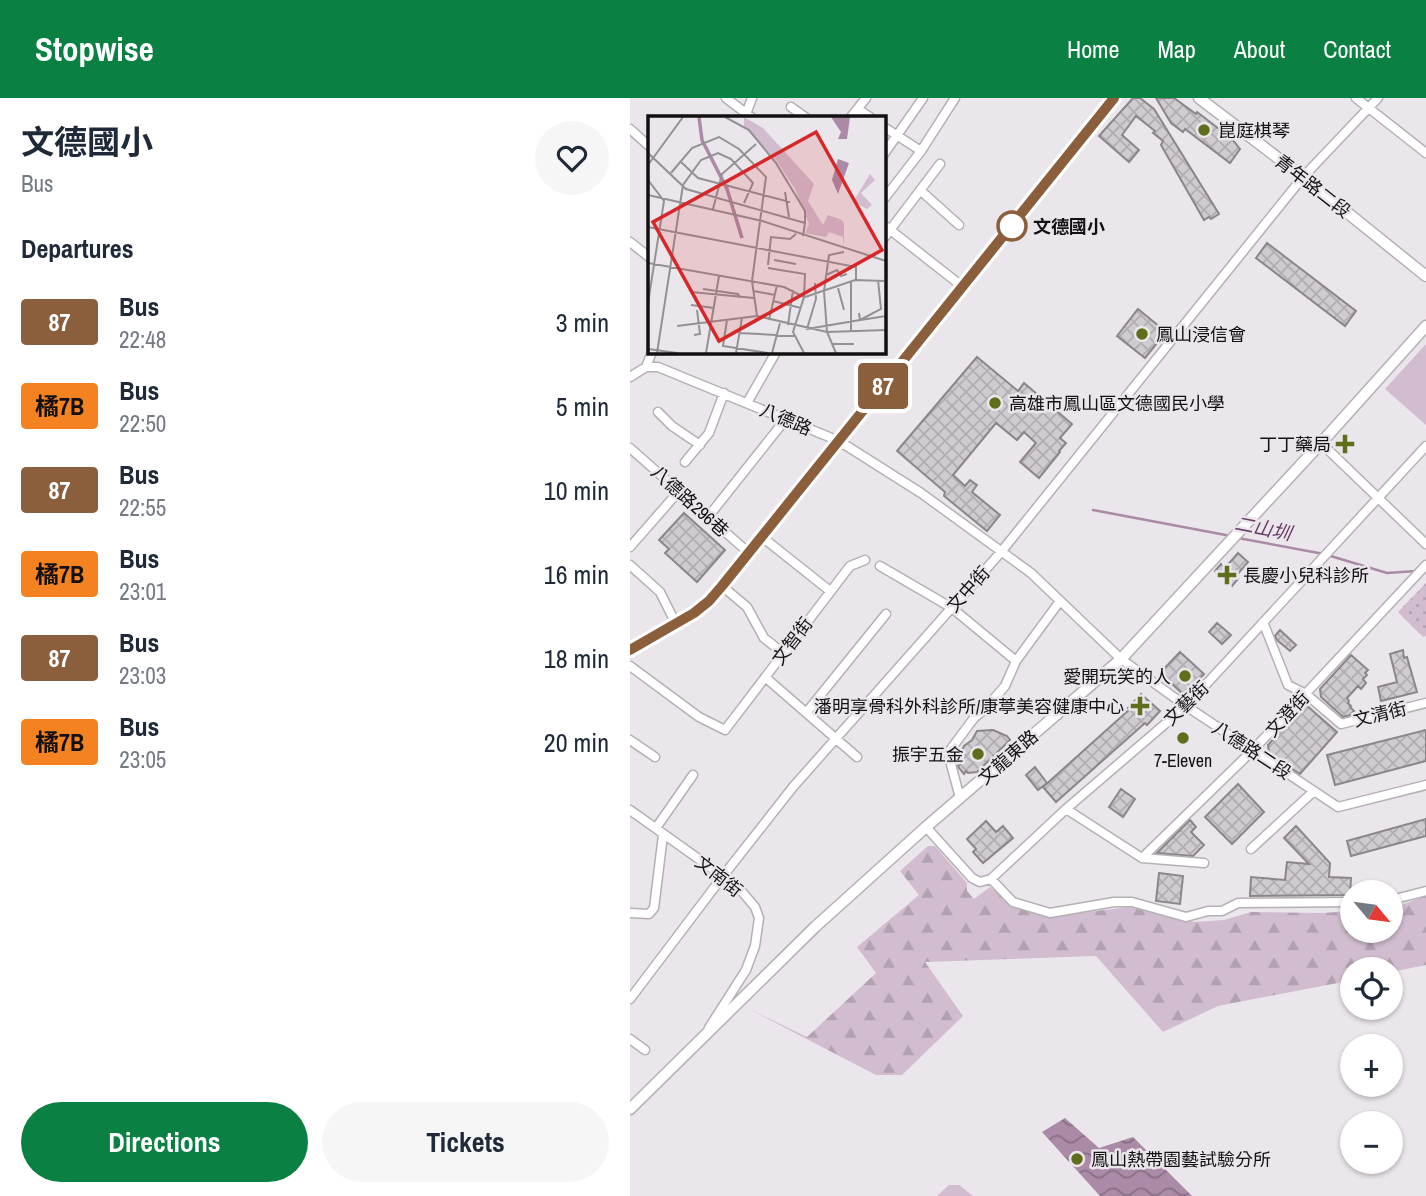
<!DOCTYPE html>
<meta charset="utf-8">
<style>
body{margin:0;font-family:"Archivo Narrow","Noto Sans TC",sans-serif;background:#f6f6f7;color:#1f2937;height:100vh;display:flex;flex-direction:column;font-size:26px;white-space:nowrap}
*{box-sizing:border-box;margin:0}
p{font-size:23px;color:#747a83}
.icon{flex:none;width:38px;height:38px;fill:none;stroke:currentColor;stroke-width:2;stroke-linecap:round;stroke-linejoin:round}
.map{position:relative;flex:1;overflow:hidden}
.drawer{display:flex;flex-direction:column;background:#fff;width:630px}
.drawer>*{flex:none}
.badge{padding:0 14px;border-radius:5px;font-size:24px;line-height:46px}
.needle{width:46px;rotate:119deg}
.buttons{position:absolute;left:710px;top:782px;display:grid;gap:14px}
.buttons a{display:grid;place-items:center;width:63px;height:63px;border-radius:50%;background:#fff;box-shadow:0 2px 5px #0004;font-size:35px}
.map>.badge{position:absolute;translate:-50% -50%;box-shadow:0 0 0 4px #fff}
h2{padding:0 21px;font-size:26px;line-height:63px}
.round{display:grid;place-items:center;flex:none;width:74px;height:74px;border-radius:37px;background:#f6f6f7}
.overview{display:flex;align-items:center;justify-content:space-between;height:119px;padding:0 21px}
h1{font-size:33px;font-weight:700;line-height:52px}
.primary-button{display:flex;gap:14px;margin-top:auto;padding:14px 21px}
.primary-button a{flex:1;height:80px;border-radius:42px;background:#0b8043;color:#fff;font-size:28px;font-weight:700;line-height:80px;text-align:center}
.primary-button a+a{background:#f6f6f7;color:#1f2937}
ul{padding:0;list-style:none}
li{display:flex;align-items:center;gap:21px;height:84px;padding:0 21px}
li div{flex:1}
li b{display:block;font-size:26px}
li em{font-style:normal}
li .badge{min-width:77px;font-weight:700;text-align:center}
header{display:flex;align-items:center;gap:42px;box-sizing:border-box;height:98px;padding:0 35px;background:#0b8043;color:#fff}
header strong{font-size:33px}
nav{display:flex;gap:38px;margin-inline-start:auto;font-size:24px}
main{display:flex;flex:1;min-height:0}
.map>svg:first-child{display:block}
.grass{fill:#d1bdcf}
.forest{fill:url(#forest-firs)}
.park{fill:url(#park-dots)}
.water{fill:url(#water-waves)}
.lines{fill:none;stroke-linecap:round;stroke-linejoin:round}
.stream{stroke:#aa8aa6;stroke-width:2.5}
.building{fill:url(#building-cross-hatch);stroke:#8b868a;stroke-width:2}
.minor-casing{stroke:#b5b0b5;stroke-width:11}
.tertiary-casing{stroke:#b5b0b5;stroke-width:13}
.minor{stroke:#fff;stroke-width:8}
.tertiary{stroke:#fff;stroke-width:10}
.line-casing{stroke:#fff;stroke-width:16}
.line{stroke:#8b5e3c;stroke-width:10}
.poi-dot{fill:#5f6e1a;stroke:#ebe6eb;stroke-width:2.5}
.stop-dot{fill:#fff;stroke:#8b5e3c;stroke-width:3.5}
.labels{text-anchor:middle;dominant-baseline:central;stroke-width:5;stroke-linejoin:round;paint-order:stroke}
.poi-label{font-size:18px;fill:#121112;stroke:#ebe6eb;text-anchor:start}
.street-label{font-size:18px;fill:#121112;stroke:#ebe6eb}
.stop-label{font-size:18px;font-weight:bold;fill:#121112;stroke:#ebe6eb;text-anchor:start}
.water-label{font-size:19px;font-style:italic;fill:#673b64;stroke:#ebe6eb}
.inset-river{fill:none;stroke:#aa8aa6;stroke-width:3.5}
.inset-road{fill:none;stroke:#949194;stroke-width:2}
.view{fill:#d62828;fill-opacity:0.15;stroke:#d62828;stroke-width:3.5}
.inset-edge{fill:none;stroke:#121112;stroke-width:3.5}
</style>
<header>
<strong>Stopwise</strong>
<nav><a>Home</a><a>Map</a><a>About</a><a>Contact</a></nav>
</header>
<main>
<section class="drawer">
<div class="overview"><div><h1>文德國小</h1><p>Bus</p></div><a class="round"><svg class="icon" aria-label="heart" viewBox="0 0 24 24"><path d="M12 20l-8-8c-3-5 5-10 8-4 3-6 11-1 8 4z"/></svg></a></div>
<h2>Departures</h2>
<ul>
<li><span class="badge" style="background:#8b5e3c;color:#fff">87</span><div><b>Bus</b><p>22:48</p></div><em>3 min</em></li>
<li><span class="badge" style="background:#f58220;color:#111">橘7B</span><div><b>Bus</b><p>22:50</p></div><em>5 min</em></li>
<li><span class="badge" style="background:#8b5e3c;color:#fff">87</span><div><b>Bus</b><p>22:55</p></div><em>10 min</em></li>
<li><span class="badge" style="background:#f58220;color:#111">橘7B</span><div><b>Bus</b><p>23:01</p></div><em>16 min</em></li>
<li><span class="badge" style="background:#8b5e3c;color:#fff">87</span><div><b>Bus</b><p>23:03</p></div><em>18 min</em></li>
<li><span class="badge" style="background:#f58220;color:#111">橘7B</span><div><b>Bus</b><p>23:05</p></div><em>20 min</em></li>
</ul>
<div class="primary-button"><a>Directions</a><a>Tickets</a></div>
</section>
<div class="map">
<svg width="796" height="1098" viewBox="0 0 796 1098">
<defs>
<pattern id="forest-firs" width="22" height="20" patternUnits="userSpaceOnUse" patternTransform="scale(1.75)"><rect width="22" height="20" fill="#d1bdcf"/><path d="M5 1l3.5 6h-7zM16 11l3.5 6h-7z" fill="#b2a1b1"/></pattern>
<pattern id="park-dots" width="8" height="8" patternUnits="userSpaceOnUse" patternTransform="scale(1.75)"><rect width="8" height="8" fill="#d1bdcf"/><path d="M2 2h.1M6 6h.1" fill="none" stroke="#b2a1b1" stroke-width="1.8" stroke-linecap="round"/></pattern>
<pattern id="water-waves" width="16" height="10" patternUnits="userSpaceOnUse" patternTransform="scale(1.75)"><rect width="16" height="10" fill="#aa8aa6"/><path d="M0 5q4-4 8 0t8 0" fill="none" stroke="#896f86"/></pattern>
<pattern id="building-cross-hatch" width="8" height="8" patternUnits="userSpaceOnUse" patternTransform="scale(1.75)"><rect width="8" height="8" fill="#d0cbd0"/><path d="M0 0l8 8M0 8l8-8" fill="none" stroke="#b2adb2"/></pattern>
</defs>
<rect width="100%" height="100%" fill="#ebe6eb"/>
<path class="grass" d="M796 246V327L755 291Z
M319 1087H329L343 1098H307Z"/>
<path class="forest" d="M298 748H305L337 785V793L344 801 360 789 382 806 418 819 499 809 564 824 594 822 621 814 692 815 723 813V833H761V809L768 808 796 798V867L761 874V872H723V882L588 908 533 934 466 858 295 864 333 918 272 977H246L117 910 177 939 246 875 227 849 289 797 270 773Z"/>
<path class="park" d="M796 485V538L793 539 768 514Z"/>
<path class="water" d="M435 1020 469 1050 503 1039 562 1098H470L412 1034Z"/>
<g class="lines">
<path class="stream" d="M463 412 601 438
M608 440 694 456 757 475 786 473"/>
</g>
<path class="building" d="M503 0H510L524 11 589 116 581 121 579 119 574 122 531 47 533 43 523 35 525 33 506 18 492 37 509 52 499 64 469 38Z
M526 0H544L566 16 567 14 602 41 610 51 600 65 555 31 553 34 541 25Z
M637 145 726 213 715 228 626 160Z
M508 211 536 234 515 260 487 238Z
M347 259 388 293 394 285 442 326 430 340 436 345 429 353 430 354 409 380 390 364 406 345 394 334 387 342 366 325 323 377 335 388 340 382 347 387 342 394 370 417 357 433 314 398 315 394 267 353Z
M54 415 95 452 67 484 35 455 39 451 29 442Z
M608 455 618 464 605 479 608 481 602 488 585 473 591 466 595 470Z
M587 525 601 537 592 546 579 534Z
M650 532 666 547 660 553 647 542 645 538Z
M773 552 774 560 777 559 787 594 751 603 748 589 767 584 760 556Z
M550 554 574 576 554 597 530 575Z
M721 557 738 572 735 575 737 577 733 581 736 585 731 591 728 588 717 600 719 603 718 605 721 608 720 609 724 613 720 617 713 619 691 599 690 591Z
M511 596 530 613 517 627 515 625 426 704 413 689 500 611 498 610Z
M675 606 707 634 670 676 639 656 638 647Z
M363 632 377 638 380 642 347 674 338 675 336 673 334 676 329 670 328 668 330 666 327 663 334 648 342 642 347 633Z
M796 632V663L705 687 697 657Z
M405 669 417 685 408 692 396 677Z
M608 686 634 714 602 746 575 719Z
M491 691 505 701 493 719 479 709Z
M796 721V738L721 758 717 743Z
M560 722 566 729 561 734 574 747 563 758 527 755Z
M356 723 366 734 373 728 383 740 353 765 343 754 346 751 337 741Z
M666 728 700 765 699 779 721 780 720 797 620 798 621 779 655 782 657 764 679 766 654 740Z
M529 775 553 778 550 806 526 803Z"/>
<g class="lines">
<defs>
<path id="minor" d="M96 0 121 19
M726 0 796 55
M161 9 175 19
M228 11 240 19
M115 19 122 0
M221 19 236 0
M254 29 291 53
M0 31 19 48
M254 56 293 0
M290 92 329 127
M254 101 291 53 325 0
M254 127 333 189
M254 140 310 66
M0 144 19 159
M16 269 22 254
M0 279 16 269H28L209 343 291 395 401 475 491 561 556 608 708 709 796 687
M117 305 146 254
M28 314 42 328 70 347
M691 345 796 446
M0 350 119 455
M55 364 79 335 94 295
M78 419 155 322
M132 439 200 493
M0 449 49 393
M0 467 30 494 46 526
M250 468 322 510 386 563 375 588 354 612 344 620 318 655 330 700
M92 488 117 509 134 540 153 555
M633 524 658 587 676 596 711 626 796 605
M0 552 64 515 92 488 484 0
M386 563 430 503
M0 568 69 619 95 632 220 468 235 462
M135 579 227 659
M176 615 256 516
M0 642 25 659
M436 711 512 760 574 765
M0 712 108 789 125 809 129 820 125 848 116 872 79 930
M296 729 342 780 350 784 361 781 436 711 556 608 796 348
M26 730 63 677
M621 751 684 693
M512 760 623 652 796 467
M361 781 383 804 420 815 484 804H502L556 819 578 813H592L608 805 723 804
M761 802 796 793
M0 815 19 816 24 810 33 737
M0 901 93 778 163 689 371 454 673 79 748 0
M0 941 15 952"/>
<path id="tertiary" d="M569 0 673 79 796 178
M0 1011 185 829 296 729 491 561 691 345 796 228"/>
</defs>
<use href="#minor" class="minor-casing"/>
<use href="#tertiary" class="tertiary-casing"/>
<use href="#minor" class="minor"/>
<use href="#tertiary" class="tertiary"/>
</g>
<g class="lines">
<defs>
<path id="line" d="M0 552 64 515 79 503 92 488 484 0"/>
</defs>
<use href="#line" class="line-casing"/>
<use href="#line" class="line"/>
</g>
<g class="poi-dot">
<circle cx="574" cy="32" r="7"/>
<circle cx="512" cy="236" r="7"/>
<circle cx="365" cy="305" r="7"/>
<path d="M711.5 335.5h7v7h7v7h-7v7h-7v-7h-7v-7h7z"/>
<path d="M593.5 466.5h7v7h7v7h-7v7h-7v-7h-7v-7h7z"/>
<circle cx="555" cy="578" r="7"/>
<path d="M506.5 597.5h7v7h7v7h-7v7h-7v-7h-7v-7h7z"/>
<circle cx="553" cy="640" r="7"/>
<circle cx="348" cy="656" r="7"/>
<circle cx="447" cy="1061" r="7"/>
</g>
<circle class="stop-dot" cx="382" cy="128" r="14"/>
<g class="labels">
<g class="poi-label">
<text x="588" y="32">崑庭棋琴</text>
<text x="526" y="236">鳳山浸信會</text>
<text x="379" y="305">高雄市鳳山區文德國民小學</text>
<text x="701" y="346" text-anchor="end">丁丁藥局</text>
<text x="613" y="477">長慶小兒科診所</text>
<text x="541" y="578" text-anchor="end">愛開玩笑的人</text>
<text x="494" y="608" text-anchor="end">潘明享骨科外科診所/康葶美容健康中心</text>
<text x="334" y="656" text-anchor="end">振宇五金</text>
<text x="553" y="662" text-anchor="middle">7-Eleven</text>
<text x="461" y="1061">鳳山熱帶園藝試驗分所</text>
</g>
<g class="street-label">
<text transform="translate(683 88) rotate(38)">青年路二段</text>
<text transform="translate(156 321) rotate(23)">八德路</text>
<text transform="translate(60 403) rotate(42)">八德路296巷</text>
<text transform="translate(338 491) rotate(-48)">文中街</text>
<text transform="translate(162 543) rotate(-53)">文智街</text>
<text transform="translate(556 605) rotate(-44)">文藝街</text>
<text transform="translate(657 616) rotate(-47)">文澄街</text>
<text transform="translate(750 616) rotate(-14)">文清街</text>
<text transform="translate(622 652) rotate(33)">八德路二段</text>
<text transform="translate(378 659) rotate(-41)">文龍東路</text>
<text transform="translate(89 778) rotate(38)">文南街</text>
</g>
<g class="stop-label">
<text x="403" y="128">文德國小</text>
</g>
<g class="water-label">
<text transform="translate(633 430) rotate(11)">二山圳</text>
</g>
</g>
<g transform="translate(18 18)">
<rect width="238" height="238" fill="#ebe6eb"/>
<path d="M222 58 227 64 213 77 224 89 219 93 205 86Z" fill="#d1bdcf"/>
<path d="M96 1 115 12 166 68 160 85 175 109 180 99 194 104 196 108V132L195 121 181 116 178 121 157 117 161 108 147 73 128 44 96 11Z" fill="#d1bdcf"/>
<path d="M183 1H202L199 23H190L193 16ZM190 43 201 47 190 78 184 64Z" fill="#aa8aa6"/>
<path class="inset-river" d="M51 1 54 24 79 73 94 122"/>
<path class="inset-road" d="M77 1 101 14 128 47 157 95V107M0 37 38 73 157 107 155 120M33 46 50 62 142 86M0 49 35 1M23 57 44 32 71 21 91 33 118 61 104 165 109 200 179 216 238 214M0 64 16 85 0 187M137 76 141 101M0 79 114 105 238 145M65 93 74 58 108 28M0 111 208 151V164M126 144 148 148M0 147 136 171 156 181M120 149 123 121 142 123 148 118M120 152 157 158 156 181 145 216 156 237M178 159 189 154 193 160 199 158M203 166V216M167 167 168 183 159 213 212 204 233 193 230 164M190 172 196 194M55 173 90 178 92 182M106 175 127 179M43 176 106 182M157 181 207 164 236 165M125 185 153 192M43 189 66 192M211 197 212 204 238 200M79 204 75 230 120 237M121 204 129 169M140 209 145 174M29 210 109 200M92 217 147 220M46 219 52 218 49 194M184 228H206M0 233 29 237M9 237 35 69 53 44 70 37 83 43 105 67 96 87M58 237 71 160M88 237 94 202M124 237 132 207M188 237 179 216 176 175 181 139 196 136"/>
<path class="view" d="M168 16 234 134 71 225 5 106Z"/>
<rect width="238" height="238" class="inset-edge"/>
</g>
</svg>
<div class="buttons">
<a><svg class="needle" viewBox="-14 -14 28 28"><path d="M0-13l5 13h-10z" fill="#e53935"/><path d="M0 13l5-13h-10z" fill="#747a83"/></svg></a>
<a><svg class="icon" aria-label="locate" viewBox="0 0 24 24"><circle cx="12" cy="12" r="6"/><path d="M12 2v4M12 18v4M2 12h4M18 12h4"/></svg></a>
<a>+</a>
<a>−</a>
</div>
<b class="badge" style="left:253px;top:288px;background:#8b5e3c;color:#fff">87</b>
</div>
</main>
